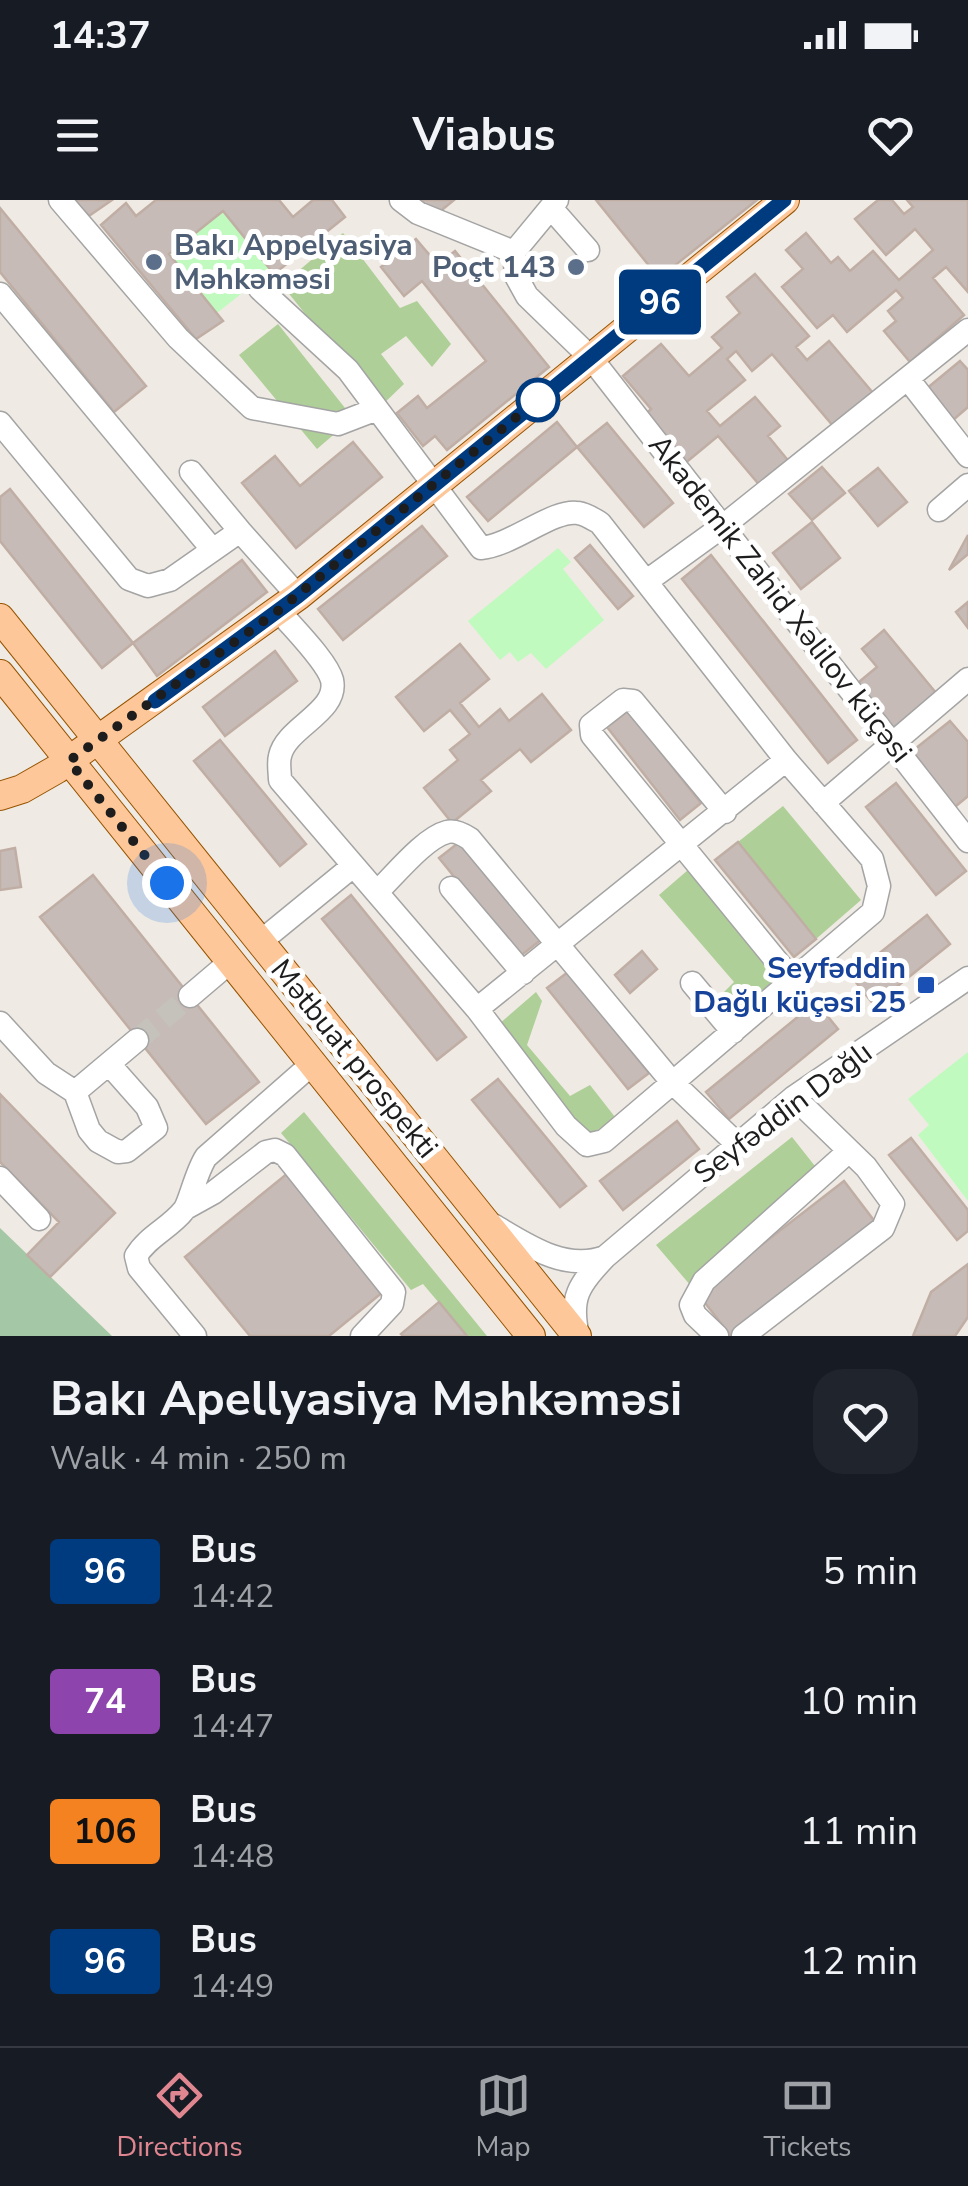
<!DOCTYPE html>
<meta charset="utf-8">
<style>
body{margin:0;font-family:"Nunito Sans",sans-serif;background:#20242c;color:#f1f3f6;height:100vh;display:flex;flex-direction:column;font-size:38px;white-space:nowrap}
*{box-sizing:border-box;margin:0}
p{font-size:32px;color:#9ea1a6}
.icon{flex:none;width:55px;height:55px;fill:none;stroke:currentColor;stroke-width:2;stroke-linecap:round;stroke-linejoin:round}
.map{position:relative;height:1136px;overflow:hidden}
.details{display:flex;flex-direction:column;background:#171b24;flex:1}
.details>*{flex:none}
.badge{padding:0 20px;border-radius:8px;font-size:35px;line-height:65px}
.you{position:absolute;width:50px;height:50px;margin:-25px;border:8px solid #fff;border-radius:50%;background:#1a73e8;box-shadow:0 0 0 15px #1a73e833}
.map>.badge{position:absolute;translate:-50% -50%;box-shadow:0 0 0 5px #fff}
.round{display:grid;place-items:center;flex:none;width:105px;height:105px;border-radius:30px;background:#20242c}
.overview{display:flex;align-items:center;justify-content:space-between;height:170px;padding:0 50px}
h1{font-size:48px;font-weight:700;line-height:75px}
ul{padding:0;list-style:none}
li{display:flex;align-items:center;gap:30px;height:130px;padding:0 50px}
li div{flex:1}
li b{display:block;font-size:38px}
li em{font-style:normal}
li .badge{min-width:110px;font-weight:700;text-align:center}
.status{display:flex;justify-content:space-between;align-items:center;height:70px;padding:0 50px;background:#171b24;direction:ltr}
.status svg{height:28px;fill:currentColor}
header{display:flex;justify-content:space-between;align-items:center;height:130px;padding:0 50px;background:#171b24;font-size:45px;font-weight:700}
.menu{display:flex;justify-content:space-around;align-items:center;height:140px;border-top:2px solid #363941;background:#171b24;font-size:28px;color:#9ea1a6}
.menu a{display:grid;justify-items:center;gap:5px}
.menu .selected{color:#e08691}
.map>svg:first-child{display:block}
.forest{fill:#aecf97}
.cemetery{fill:#a4c8a5}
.park{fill:#c1fabf}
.building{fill:#c6bbb6;stroke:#c0aea5;stroke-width:2.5}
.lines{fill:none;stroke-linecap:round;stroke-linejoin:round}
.minor-tunnel{stroke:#c5c1bb;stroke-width:22;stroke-dasharray:22 11;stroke-linecap:butt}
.minor-casing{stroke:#a4a4a4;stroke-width:25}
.major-casing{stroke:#975400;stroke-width:30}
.minor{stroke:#fff;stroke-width:22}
.major{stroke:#fdc79a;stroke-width:28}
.line-casing{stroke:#fff;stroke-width:22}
.line{stroke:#003b80;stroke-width:15}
.walk{stroke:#1d1d1d;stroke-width:10;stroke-dasharray:0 18}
.service-dot{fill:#5c6f8a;stroke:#fff;stroke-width:4}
.stop-dot{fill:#fff;stroke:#003b80;stroke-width:5}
.transit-dot{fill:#1a4fb4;stroke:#fff;stroke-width:4}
.labels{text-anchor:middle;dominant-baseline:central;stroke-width:10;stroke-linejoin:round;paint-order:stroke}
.service-label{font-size:30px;font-weight:bold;fill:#4e5e75;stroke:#fff;text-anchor:start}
.street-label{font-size:30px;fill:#1d1d1d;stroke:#fff}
.transit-label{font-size:30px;font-weight:bold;fill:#164399;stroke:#fff;text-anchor:end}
</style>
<div class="status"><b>14:37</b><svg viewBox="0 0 49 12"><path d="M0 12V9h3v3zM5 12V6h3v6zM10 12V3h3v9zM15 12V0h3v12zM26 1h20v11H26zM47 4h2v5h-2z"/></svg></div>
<header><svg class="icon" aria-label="menu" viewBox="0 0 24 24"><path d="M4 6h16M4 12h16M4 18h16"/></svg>Viabus<svg class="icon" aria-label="heart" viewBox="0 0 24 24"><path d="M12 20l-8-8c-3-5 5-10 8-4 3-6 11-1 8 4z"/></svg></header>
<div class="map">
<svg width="968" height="1136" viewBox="0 0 968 1136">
<rect width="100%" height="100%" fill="#efeae3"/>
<path class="forest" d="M343 33 400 108 417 101 451 144 432 167 406 136 381 154 404 184 380 207 282 85Z
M278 124 353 218 317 249 239 155Z
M783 606 861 700 816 739 738 642Z
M688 670 787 791 747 825 720 796 734 782 659 695Z
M536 792 542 801 527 845 570 896 590 885 615 917 582 942 491 831Z
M304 912 487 1136H467L423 1084 411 1090 281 933Z
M792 937 826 980 691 1086 656 1045Z"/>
<path class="cemetery" d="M0 1028 112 1136H0Z"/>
<path class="park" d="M223 11 271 70 217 113 169 54Z
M558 348 571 362 563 369 604 420 546 469 531 453 518 462 510 452 500 460 468 421Z
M968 852V1001L918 935 929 925 908 899Z"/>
<path class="building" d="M73 0H112L89 16Z
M156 0H279L293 17 313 0H332L345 17 274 74 223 11 169 54 223 121 196 139 101 25 126 3 136 16Z
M417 0H454L432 18Z
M596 0H757L659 78Z
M878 0H892L904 14 913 7 907 0H968V92L946 67 933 78 964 115 910 162 884 131 896 121 888 111 903 98 896 90 847 132 833 115 817 128 782 87 803 69 786 50 806 33 831 63 838 57 850 71 873 51 899 80 933 50 915 29 886 55 855 19Z
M0 8 146 186 114 212 0 72Z
M416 39 438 65 455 51 549 167 447 250 435 236 423 246 397 213 418 196 427 208 486 161 422 81 404 96 381 67Z
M755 74 809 136 796 147 807 160 829 141 874 194 834 227 772 154 752 171 736 151 727 159 745 180 707 211 720 226 755 197 780 226 768 236 791 264 762 288 718 236 683 265 645 215 651 209 623 176 661 144 689 176 722 148 712 137 740 113 727 97Z
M960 161 968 170V207L952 221 925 190Z
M557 222 577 247 488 321 467 297Z
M607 223 673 303 644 327 577 247Z
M353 242 382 277 296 348 242 283 275 256 300 286Z
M822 267 845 293 812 320 789 294Z
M878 268 907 302 878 326 849 291Z
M10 289 133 443 102 468 0 341V297Z
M812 322 840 358 801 389 773 353Z
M422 326 447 356 343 440 318 409Z
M968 335V354L949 370Z
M590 345 633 396 618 409 575 358Z
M711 355 857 540 828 563 682 379Z
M242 360 267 392 157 476 133 443Z
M968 402V428L956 412Z
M884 430 937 494 891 533 853 487 877 467 862 449Z
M460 444 489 479 460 503 479 527 500 509 509 521 542 494 571 530 531 562 520 549 481 580 491 591 452 623 424 588 458 560 450 550 470 534 450 510 424 531 396 497Z
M275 451 297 481 225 536 203 507Z
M628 511 701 603 680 620 607 527Z
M950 521 968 542V596L950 611 905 557Z
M220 540 306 644 280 666 194 561Z
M896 583 966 671 936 695 866 607Z
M462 640 542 739 519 757 439 658Z
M738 642 816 739 794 757 715 660Z
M15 648 21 687 0 690V651Z
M93 675 259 882 206 924 40 717Z
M351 695 466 837 437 860 322 719Z
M927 715 950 744 874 805 851 776Z
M642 751 657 769 630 793 615 775Z
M568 772 649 873 628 889 547 788Z
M816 802 838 829 729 919 706 892Z
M498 879 586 986 560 1007 472 900Z
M0 894 115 1013 50 1077 27 1055 59 1022 0 962Z
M677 921 699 949 623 1010 600 981Z
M911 938 968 1010V1031L957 1040 889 955Z
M288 973 384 1091 329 1136H250L185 1057Z
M844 981 879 1027 731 1136 698 1094Z
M968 1064V1117L955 1136H913L931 1092Z
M439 1102 467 1136H403L401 1134Z"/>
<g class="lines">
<path class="minor-tunnel" d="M137 840 190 796"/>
<defs>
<path id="minor" d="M60 0 178 138 252 208 338 224 377 209
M401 0 418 13 514 52
M557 0 514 52 516 76 527 96 591 158 968 641
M551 8 588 50
M260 89 348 170 481 348C513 345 553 309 578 313 586 314 593 319 600 323L786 560 872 659 879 686 873 712 604 941 587 945 566 926 477 809 280 580C280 573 278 563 280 556 286 527 339 512 332 480 327 461 292 427 279 411
M0 94 212 349
M908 179 968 256
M0 223 129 379 148 386 170 380 240 331 298 396
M191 272 240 331
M939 310 968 285
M647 381 723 326 968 130
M823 603 968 479
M725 612 633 501 623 500 591 525 592 535 793 781
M451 688 523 773
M377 692C394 676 424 638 447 632 455 630 464 635 470 639L672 882 736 943
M260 742 353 666
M692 783 733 832
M190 796 230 762
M477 809 786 560
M0 823 46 873 75 892 89 930 98 941 118 952 127 951 156 928 147 907 109 864
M75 892 137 840
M0 978 39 1019
M186 1008 213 993 266 952 275 950 285 955 394 1092 392 1104 362 1136
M493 1025C527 1045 565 1072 605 1057
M195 1136 139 1068 136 1056C148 1036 170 1028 184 1010 190 1002 196 972 206 957L312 864
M578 1136C569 1097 579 1085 605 1057L794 897 968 778
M717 1136 695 1115 691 1105 704 1081 849 951
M743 1136 883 1028 893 1004 866 967 794 897"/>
<path id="major" d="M0 418 577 1136
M0 474 531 1136
M0 596 22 589 57 569 298 396 785 0"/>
</defs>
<use href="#minor" class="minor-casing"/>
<use href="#major" class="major-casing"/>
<use href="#minor" class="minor"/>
<use href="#major" class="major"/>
</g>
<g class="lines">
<defs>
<path id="line" d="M155 501 298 396 784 0"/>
</defs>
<use href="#line" class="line-casing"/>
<use href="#line" class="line"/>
<path class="walk" d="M167 683 69 561 279 410 545 194 538 200"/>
</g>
<g class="service-dot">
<circle cx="154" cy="62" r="10"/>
<circle cx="576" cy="67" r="10"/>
</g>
<circle class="stop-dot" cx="538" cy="200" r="20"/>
<rect class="transit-dot" x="916" y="775" width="20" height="20" rx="5"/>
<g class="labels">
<g class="service-label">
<text x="174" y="45">Bakı Appelyasiya<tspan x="174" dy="34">Məhkəməsi</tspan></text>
<text x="556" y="67" text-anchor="end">Poçt 143</text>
</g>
<g class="street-label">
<text transform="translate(780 399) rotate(52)">Akademik Zahid Xəlilov küçəsi</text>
<text transform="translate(354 859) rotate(51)">Mətbuat prospekti</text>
<text transform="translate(783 913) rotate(-37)">Seyfəddin Dağlı</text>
</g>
<g class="transit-label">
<text x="906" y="768">Seyfəddin<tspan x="906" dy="34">Dağlı küçəsi 25</tspan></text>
</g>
</g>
</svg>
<div class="you" style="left:167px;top:683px"></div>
<b class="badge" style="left:660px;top:102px;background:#003b80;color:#fff">96</b>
</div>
<section class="details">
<div class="overview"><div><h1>Bakı Apellyasiya Məhkəməsi</h1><p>Walk · 4 min · 250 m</p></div><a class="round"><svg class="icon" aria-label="heart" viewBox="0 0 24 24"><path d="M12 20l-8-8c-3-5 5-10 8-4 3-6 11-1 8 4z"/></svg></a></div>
<ul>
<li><span class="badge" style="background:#003b80;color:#fff">96</span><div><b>Bus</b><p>14:42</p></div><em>5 min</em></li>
<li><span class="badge" style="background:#8e44ad;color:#fff">74</span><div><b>Bus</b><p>14:47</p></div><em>10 min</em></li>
<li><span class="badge" style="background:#f58220;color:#111">106</span><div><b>Bus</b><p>14:48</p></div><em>11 min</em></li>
<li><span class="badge" style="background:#003b80;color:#fff">96</span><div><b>Bus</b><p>14:49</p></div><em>12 min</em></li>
</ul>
</section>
<nav class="menu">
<a class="selected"><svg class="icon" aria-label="directions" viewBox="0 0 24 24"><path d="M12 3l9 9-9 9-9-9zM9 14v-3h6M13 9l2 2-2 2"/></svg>Directions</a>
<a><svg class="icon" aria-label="map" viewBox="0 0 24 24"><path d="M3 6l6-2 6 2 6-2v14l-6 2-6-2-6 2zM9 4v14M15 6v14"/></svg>Map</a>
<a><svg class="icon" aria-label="tickets" viewBox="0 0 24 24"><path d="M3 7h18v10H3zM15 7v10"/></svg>Tickets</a>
</nav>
